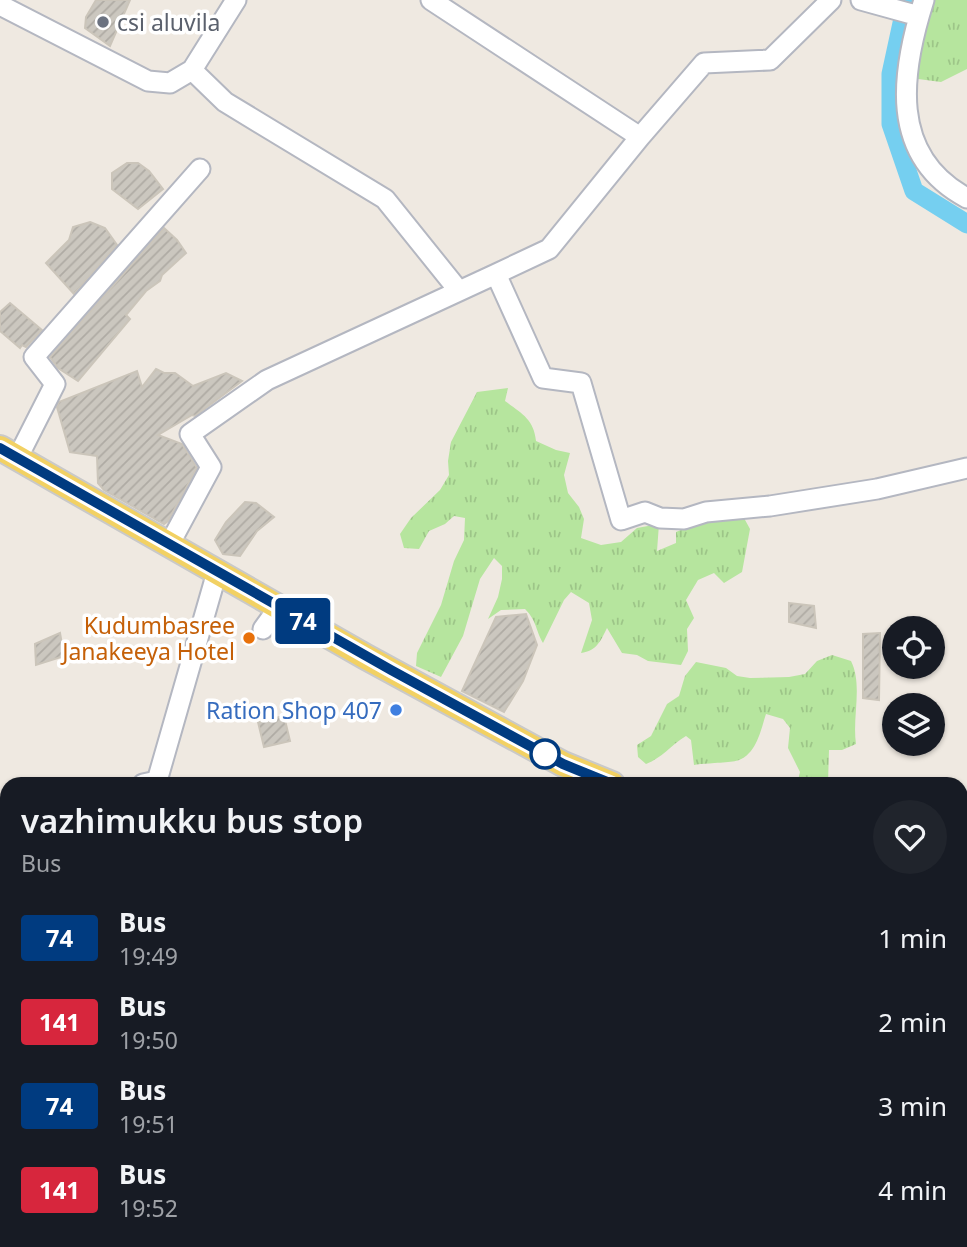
<!DOCTYPE html>
<style>
body{margin:0;font-family:"Noto Sans",sans-serif;background:#20242c;color:#f1f3f6;height:100vh;display:flex;flex-direction:column;font-size:26px;white-space:nowrap}
*{box-sizing:border-box;margin:0}
p{font-size:23px;color:#9ea1a6}
.icon{flex:none;width:38px;height:38px;fill:none;stroke:currentColor;stroke-width:2;stroke-linecap:round;stroke-linejoin:round}
.map{position:relative;flex:1;overflow:hidden}
.drawer{position:absolute;left:0px;top:777px;width:968px;height:471px;display:flex;flex-direction:column;background:#171b24;border-radius:21px 21px 0 0;box-shadow:0 2px 5px #0004}
.drawer>*{flex:none}
.badge{padding:0 14px;border-radius:5px;font-size:24px;line-height:46px}
.buttons{position:absolute;left:882px;top:616px;display:grid;gap:14px}
.buttons a{display:grid;place-items:center;width:63px;height:63px;border-radius:50%;background:#171b24;box-shadow:0 2px 5px #0004;font-size:35px}
.map>.badge{position:absolute;translate:-50% -50%;box-shadow:0 0 0 4px #fff}
.round{display:grid;place-items:center;flex:none;width:74px;height:74px;border-radius:37px;background:#20242c}
.overview{display:flex;align-items:center;justify-content:space-between;height:119px;padding:0 21px}
h1{font-size:33px;font-weight:600;line-height:52px}
ul{padding:0;list-style:none}
li{display:flex;align-items:center;gap:21px;height:84px;padding:0 21px}
li div{flex:1}
li b{display:block;font-size:26px}
li em{font-style:normal}
li .badge{min-width:77px;font-weight:700;text-align:center}
.map>svg:first-child{display:block}
.grass{fill:url(#grass-tufts)}
.lines{fill:none;stroke-linecap:round;stroke-linejoin:round}
.canal{stroke:#75cff0;stroke-width:19}
.building{fill:url(#building-hatch);stroke:#cbc5ba;stroke-width:2}
.minor-casing{stroke:#b4b7c1;stroke-width:23}
.major-casing{stroke:#c9c9c9;stroke-width:28}
.minor{stroke:#fff;stroke-width:19}
.major{stroke:#f2d163;stroke-width:24}
.line-casing{stroke:#fff;stroke-width:16}
.line{stroke:#003b80;stroke-width:10}
.worship-dot{fill:#6b7280;stroke:#fff;stroke-width:2.5}
.food-dot{fill:#e8710a;stroke:#fff;stroke-width:2.5}
.shop-dot{fill:#3f7fe0;stroke:#fff;stroke-width:2.5}
.stop-dot{fill:#fff;stroke:#003b80;stroke-width:3.5}
.labels{text-anchor:middle;dominant-baseline:central;stroke-width:7;stroke-linejoin:round;paint-order:stroke}
.worship-label{font-size:23px;fill:#5b616d;stroke:#fff;text-anchor:start}
.food-label{font-size:23px;fill:#c56008;stroke:#fff;text-anchor:end}
.shop-label{font-size:23px;fill:#366cbe;stroke:#fff;text-anchor:end}
</style>
<div class="map">
<svg width="967" height="1247" viewBox="0 0 967 1247">
<defs>
<pattern id="grass-tufts" width="24" height="20" patternUnits="userSpaceOnUse" patternTransform="scale(1.75)"><rect width="24" height="20" fill="#b6e59e"/><path d="M3 7l-1-3M5 7V3M7 7l1-3M15 17l-1-3M17 17v-4M19 17l1-3" fill="none" stroke="#9dc588"/></pattern>
<pattern id="building-hatch" width="6" height="6" patternUnits="userSpaceOnUse" patternTransform="scale(1.75)"><rect width="6" height="6" fill="#cbc7bf"/><path d="M-1 1l2-2M0 6l6-6M5 7l2-2" fill="none" stroke="#afaba4"/></pattern>
</defs>
<rect width="100%" height="100%" fill="#efe9e1"/>
<path class="grass" d="M934 0H967V69L941 82 918 79 917 47 927 26Z
M508 388 505 401C521 413 534 419 536 441L556 450 570 453 564 475 568 493 579 507 584 519 581 538 601 545 621 542 637 528 659 524 657 551 676 543V532C699 522 719 519 744 518L750 529 742 572 724 583 714 573 698 580 686 600 694 618 687 629 688 651 681 665 648 661 637 655 622 653 607 628C601 640 597 651 581 653L592 620 589 603 571 592 564 600 543 643C535 629 537 621 525 609L501 610 488 619 498 597 502 579V566L494 558 480 579 463 636 441 677 416 666 417 653 441 605 454 561 464 540 465 518 454 516 445 524 429 531 419 549 404 548 400 534 411 518 440 490 449 475 448 461 451 442 477 392Z
M832 655 851 661C863 685 852 717 856 744L842 750H829L828 784H797L800 772 788 748 790 728 783 719 766 714C761 729 757 753 739 760 732 763 704 763 694 765L691 740 686 736C671 745 662 758 646 764L638 757 637 745 651 736 667 704 679 696 685 676 696 662 726 668 737 676 750 678 789 677 805 674 817 661Z"/>
<g class="lines">
<path class="canal" d="M907 0 891 74V124L914 191 967 224"/>
</g>
<path class="building" d="M96 0H130L110 46 85 28 86 17Z
M127 163H138L149 171 163 189 138 209 112 189V173Z
M90 222 105 228 117 245 74 294 46 263 69 240 73 227Z
M164 228 177 240 186 253 162 275 160 281 146 291 126 315 130 319 78 381 58 368 50 357Z
M10 303 42 330 26 347 22 345 20 348 0 331V312Z
M156 369 164 373H175L193 386 226 373 242 381 195 416 192 415 158 435 182 444 197 468 168 521 164 524 104 490 98 483 97 456 70 452 57 407 59 402 137 371 142 387Z
M245 502 256 503 274 517 257 531 240 556 223 554 215 540 226 522Z
M789 603 814 606 816 628 789 622Z
M526 614 537 645 523 681 504 712 462 691 496 617Z
M60 633 64 656 36 665 35 644Z
M880 633 879 700 863 698V634Z
M284 716 290 741 264 747 258 722Z"/>
<g class="lines">
<defs>
<path id="minor" d="M431 0 640 137
M861 0 919 16
M924 0C901 72 888 156 967 198
M0 5 148 81 170 83 192 70 236 0
M192 70 225 102 385 199 459 291
M496 274 549 249 640 137 704 63 770 60 831 0
M17 459 55 384 34 357 200 169
M169 545 211 467 190 434 267 380 496 274 543 378 581 383 621 520 645 512 660 518 684 519 706 512 770 506 877 489 967 468
M263 629 279 607
M143 784 157 781 217 572
M0 829 7 827
M961 888 965 910 961 931
M961 940 967 954"/>
<path id="major" d="M0 448 366 657 563 764 612 784
M961 856 967 855
M756 1241 757 1247"/>
</defs>
<use href="#minor" class="minor-casing"/>
<use href="#major" class="major-casing"/>
<use href="#minor" class="minor"/>
<use href="#major" class="major"/>
</g>
<g class="lines">
<defs>
<path id="line" d="M0 448 391 670 563 764 612 784"/>
</defs>
<use href="#line" class="line-casing"/>
<use href="#line" class="line"/>
</g>
<circle class="worship-dot" cx="103" cy="22" r="7"/>
<circle class="food-dot" cx="249" cy="638" r="7"/>
<circle class="shop-dot" cx="396" cy="710" r="7"/>
<circle class="stop-dot" cx="545" cy="754" r="14"/>
<g class="labels">
<g class="worship-label">
<text x="117" y="22">csi aluvila</text>
</g>
<g class="food-label">
<text x="235" y="625">Kudumbasree<tspan x="235" dy="26">Janakeeya Hotel</tspan></text>
</g>
<g class="shop-label">
<text x="382" y="710">Ration Shop 407</text>
</g>
</g>
</svg>
<div class="buttons">
<a><svg class="icon" aria-label="locate" viewBox="0 0 24 24"><circle cx="12" cy="12" r="6"/><path d="M12 2v4M12 18v4M2 12h4M18 12h4"/></svg></a>
<a><svg class="icon" aria-label="layers" viewBox="0 0 24 24"><path d="M12 4l9 5-9 5-9-5zM3 14l9 5 9-5"/></svg></a>
</div>
<b class="badge" style="left:303px;top:621px;background:#003b80;color:#fff">74</b>
<section class="drawer">
<div class="overview"><div><h1>vazhimukku bus stop</h1><p>Bus</p></div><a class="round"><svg class="icon" aria-label="heart" viewBox="0 0 24 24"><path d="M12 20l-8-8c-3-5 5-10 8-4 3-6 11-1 8 4z"/></svg></a></div>
<ul>
<li><span class="badge" style="background:#003b80;color:#fff">74</span><div><b>Bus</b><p>19:49</p></div><em>1 min</em></li>
<li><span class="badge" style="background:#d7263d;color:#fff">141</span><div><b>Bus</b><p>19:50</p></div><em>2 min</em></li>
<li><span class="badge" style="background:#003b80;color:#fff">74</span><div><b>Bus</b><p>19:51</p></div><em>3 min</em></li>
<li><span class="badge" style="background:#d7263d;color:#fff">141</span><div><b>Bus</b><p>19:52</p></div><em>4 min</em></li>
</ul>
</section>
</div>
